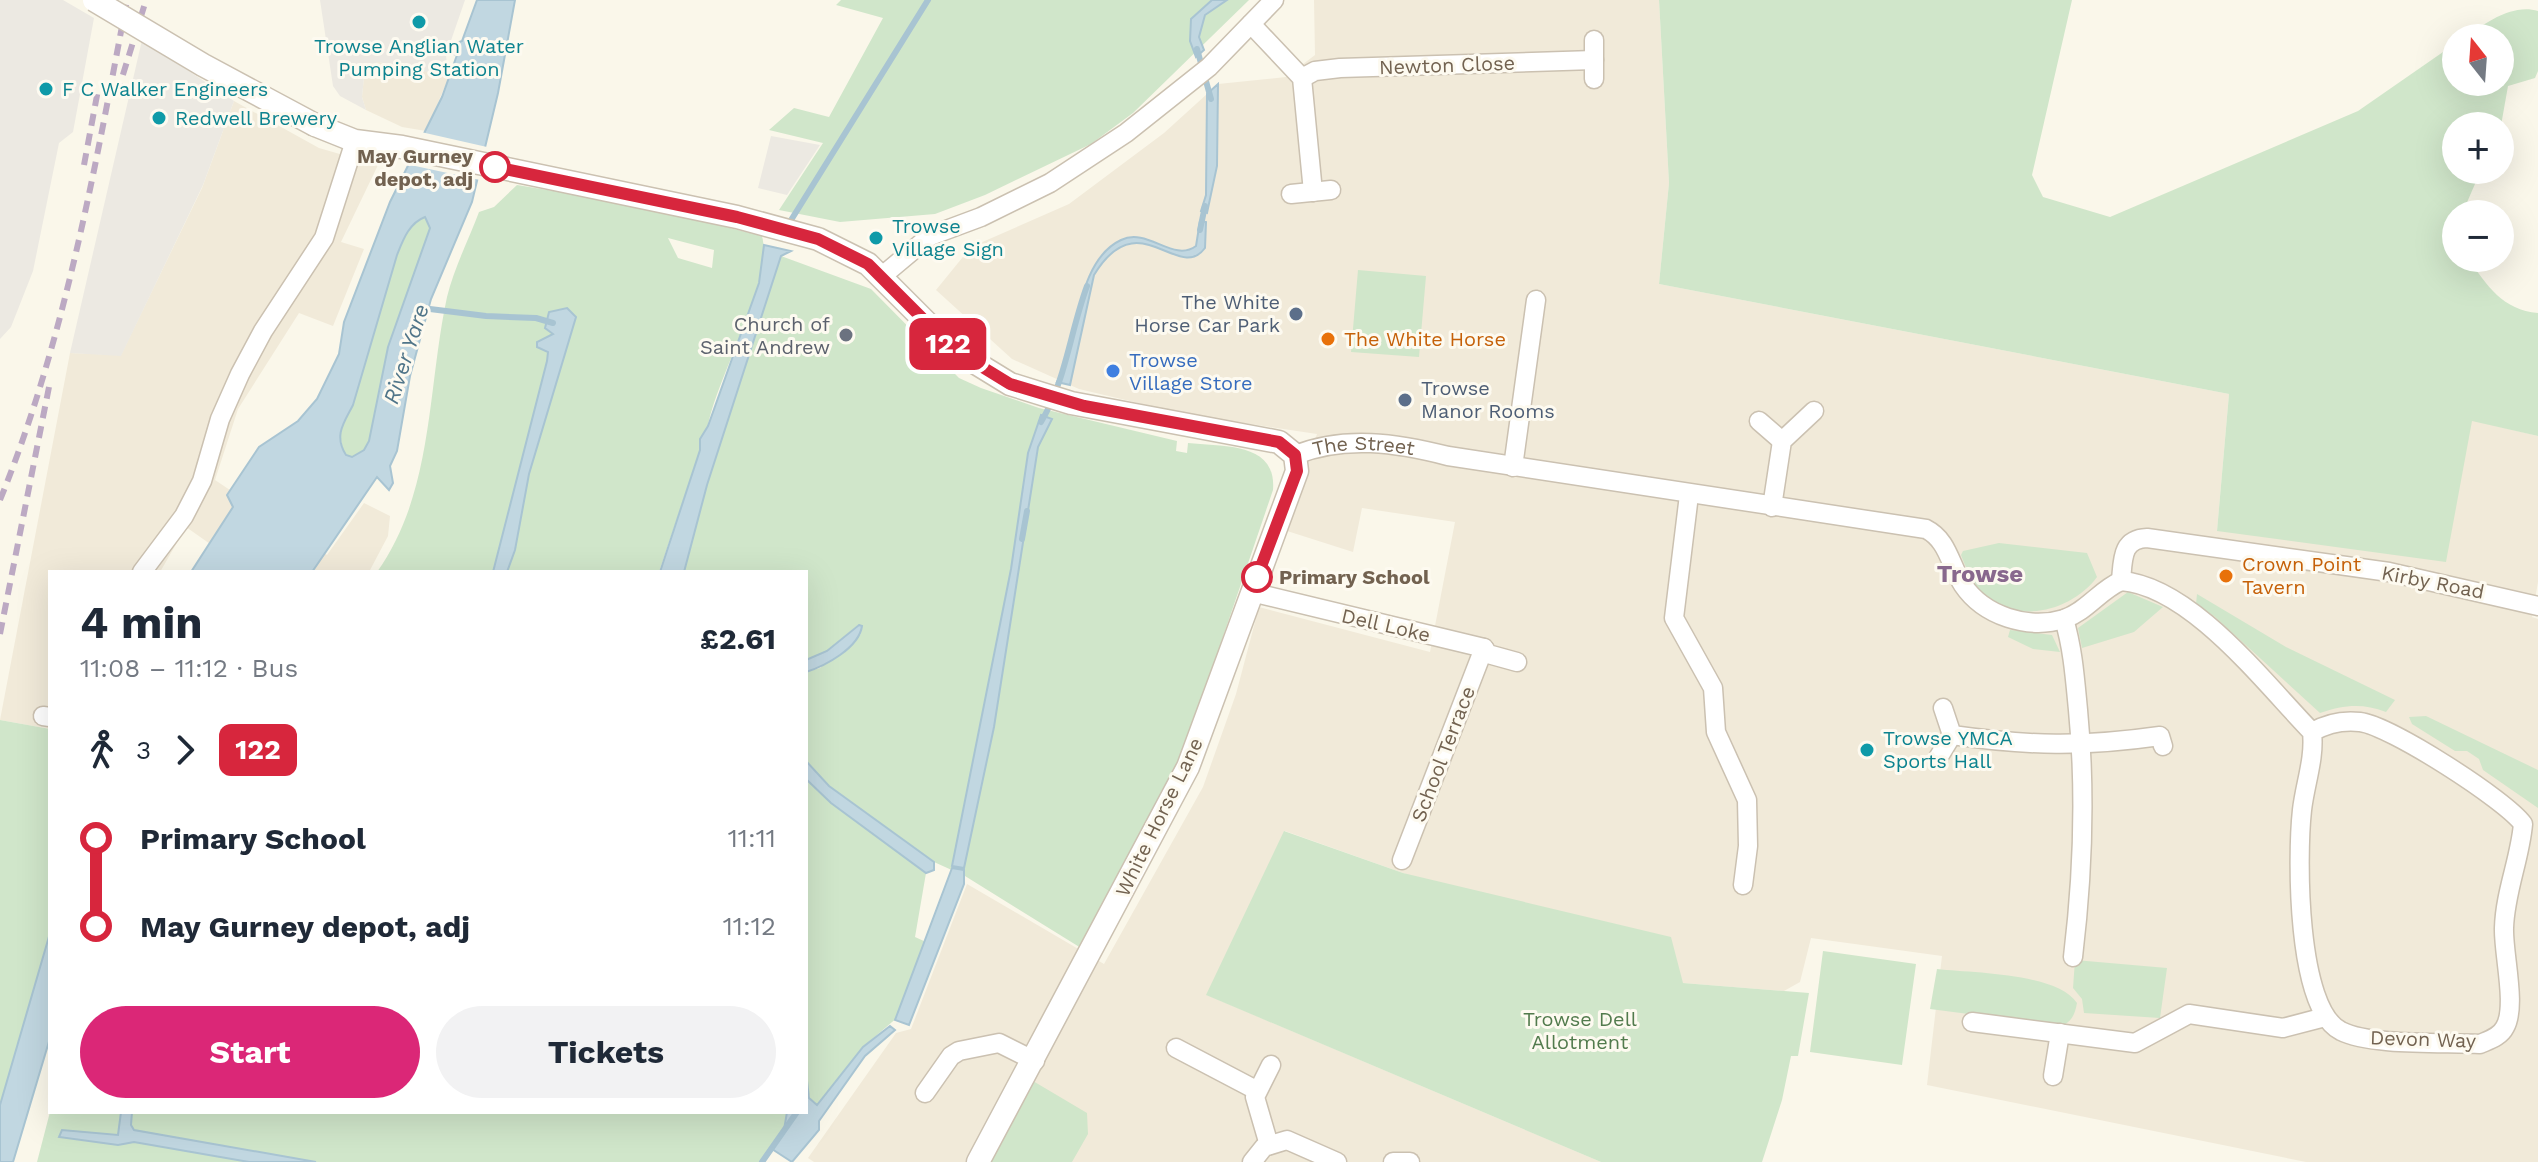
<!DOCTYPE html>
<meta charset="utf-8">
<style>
body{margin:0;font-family:"Work Sans",sans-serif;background:#f2f2f3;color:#1f2937;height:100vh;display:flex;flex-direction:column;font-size:30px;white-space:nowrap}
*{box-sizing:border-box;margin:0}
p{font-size:26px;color:#747a83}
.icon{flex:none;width:44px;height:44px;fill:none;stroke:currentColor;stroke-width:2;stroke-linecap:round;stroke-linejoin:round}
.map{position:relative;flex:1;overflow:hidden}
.side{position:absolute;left:48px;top:570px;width:760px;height:544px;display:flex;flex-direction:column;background:#fff;border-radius:0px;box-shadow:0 8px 32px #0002}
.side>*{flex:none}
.badge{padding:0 16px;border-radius:12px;font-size:28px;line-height:52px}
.needle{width:52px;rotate:343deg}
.fabs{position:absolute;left:2442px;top:24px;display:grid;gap:16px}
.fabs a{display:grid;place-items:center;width:72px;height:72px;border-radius:50%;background:#fff;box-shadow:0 8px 32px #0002;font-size:40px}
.map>.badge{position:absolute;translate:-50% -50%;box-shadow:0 0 0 4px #fff}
.legs{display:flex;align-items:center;gap:12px;height:88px;padding:0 32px;font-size:26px}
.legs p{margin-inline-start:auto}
.head{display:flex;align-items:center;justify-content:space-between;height:136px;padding:0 32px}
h1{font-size:44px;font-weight:700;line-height:60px}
.button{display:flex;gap:16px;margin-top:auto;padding:16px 32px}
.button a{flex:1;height:92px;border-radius:48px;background:#db2777;color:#fff;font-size:32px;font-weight:700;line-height:92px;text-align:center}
.button a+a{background:#f2f2f3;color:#1f2937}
ul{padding:0 32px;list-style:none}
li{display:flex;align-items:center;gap:28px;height:88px;font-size:30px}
li i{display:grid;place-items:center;width:12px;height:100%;margin:0 10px;background:currentColor}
li i::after{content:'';width:20px;height:20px;margin:-10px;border:6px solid;border-radius:50%;background:#fff}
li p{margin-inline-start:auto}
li:first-child i{background:linear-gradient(#0000 50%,currentColor 0)}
li:last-child i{background:linear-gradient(currentColor 50%,#0000 0)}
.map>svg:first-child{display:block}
.residential{fill:#f1ead9}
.industrial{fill:#ece9e2}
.green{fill:#d0e6ca;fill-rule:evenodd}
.water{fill:#c1d7e1;stroke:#a8c4d2;stroke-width:2;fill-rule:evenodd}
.pier{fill:#faf7ea}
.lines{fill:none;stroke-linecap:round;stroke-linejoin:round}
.stream{stroke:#a8c4d2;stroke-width:6}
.minor-casing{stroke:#cbc1b1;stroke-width:21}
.tertiary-casing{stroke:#cbc1b1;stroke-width:25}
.minor{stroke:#fff;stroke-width:18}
.tertiary{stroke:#fff;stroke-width:22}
.rail{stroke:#bca9c3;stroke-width:6;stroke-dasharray:12 8;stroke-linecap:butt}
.tertiary-bridge-casing{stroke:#cbc1b1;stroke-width:25;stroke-linecap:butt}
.tertiary-bridge{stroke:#fff;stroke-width:22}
.line-1-casing{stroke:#fff;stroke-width:18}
.line-1{stroke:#d7263d;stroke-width:12}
.culture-dot{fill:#0f9aa8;stroke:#fdfaf0;stroke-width:3}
.stop-1-dot{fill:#fff;stroke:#d7263d;stroke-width:4}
.service-dot{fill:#5c6f8a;stroke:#fdfaf0;stroke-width:3}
.worship-dot{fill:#6b7280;stroke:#fdfaf0;stroke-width:3}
.food-dot{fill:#e8710a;stroke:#fdfaf0;stroke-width:3}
.shop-dot{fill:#3f7fe0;stroke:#fdfaf0;stroke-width:3}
.labels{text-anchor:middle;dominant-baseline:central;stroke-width:6;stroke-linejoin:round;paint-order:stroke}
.culture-label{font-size:20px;fill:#0d838f;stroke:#fdfaf0;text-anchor:start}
.street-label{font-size:20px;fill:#726250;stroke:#fdfaf0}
.stop-label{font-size:20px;font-weight:bold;fill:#726250;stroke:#fdfaf0;text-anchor:end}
.service-label{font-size:20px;fill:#4e5e75;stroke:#fdfaf0;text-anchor:end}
.worship-label{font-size:20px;fill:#5b616d;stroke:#fdfaf0;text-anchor:end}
.food-label{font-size:20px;fill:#c56008;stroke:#fdfaf0;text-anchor:start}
.shop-label{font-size:20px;fill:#366cbe;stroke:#fdfaf0;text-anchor:start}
.park-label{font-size:20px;fill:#527b4d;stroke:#fdfaf0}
.water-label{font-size:22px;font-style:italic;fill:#507589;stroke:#fdfaf0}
.quarter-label{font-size:24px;font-weight:bold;fill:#88688d;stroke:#fdfaf0}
</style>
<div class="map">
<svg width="2538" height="1162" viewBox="0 0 2538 1162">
<rect width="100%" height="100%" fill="#faf7ea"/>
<path class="residential" d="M1314 0H1659L1669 183 1659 284 2229 394 2217 531 2472 420 2538 436V582L2532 617 2538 619V1162H2306L1927 1085 1942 956 1811 938 1800 982 1784 991 1683 983 1403 873 1285 831 1207 995 1601 1162H814L808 1158 896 1033 911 1029 967 884 1104 964 1203 787 1236 694 1259 607 1430 652 1455 522 1362 508 1353 552 1284 530 1317 434 1185 414 1079 389 1012 359 936 290 971 247 1069 204 1164 133 1218 84 1286 77 1315 55Z
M379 62 419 72 454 65 426 131 402 127 366 110 362 97 364 77 371 64Z
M234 101 319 148 378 165 341 242 364 249 333 326 299 313 238 409 215 480 327 555 364 503 390 516 388 536 369 572H250L186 527 160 572H50V729L0 720 70 353 121 355 202 188Z"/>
<path class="industrial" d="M0 0H63L94 18 73 132 59 143 33 271 11 327 0 339Z
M320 0H465L446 55 447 65 436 71 419 72 379 62 371 64 364 77 362 97 366 110 340 96 333 86Z
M142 40 234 101 203 185 121 356 70 353Z
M771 136 820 145 787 195 758 188Z"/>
<path class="green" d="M841 0H1249L1133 113 1091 144 985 195 935 214 840 222 779 210 823 143 769 130 794 108 829 117 883 18 836 5Z
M1659 0H2072L2032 175 2043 197 2110 217 2358 111 2456 43V82H2500V38H2464C2484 24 2512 3 2538 11V71L2535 78 2508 86 2500 131V126H2456V170H2481L2462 214H2456V258H2468C2487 286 2503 310 2538 313V436L2472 421 2446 562 2217 531 2229 394 1659 284 1669 183Z
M517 185 633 204 762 236C774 281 717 376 708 426L700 439V450L659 572H377C434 492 427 390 447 297 454 268 469 239 479 212L494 207ZM668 238 714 250 712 268 678 258Z
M425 217 430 228 388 347 369 441 364 450 352 457 346 455C336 439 342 418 353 405L397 255C403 240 409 223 425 217Z
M781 256 871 289 959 378 981 388 1039 408 1177 441 1176 451 1187 453 1188 443C1224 447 1277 442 1273 490L1180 763 1081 948 965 876 934 862 829 786 806 761V672L820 668 861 634 858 625 827 651 806 660V572H684L707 485Z
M1358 270 1426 276 1419 357 1351 352Z
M1999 543 2087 553 2097 577C2072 611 2016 626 1982 593 1972 583 1966 568 1961 555L1963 551Z
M2128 592 2163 607 2134 632 2082 648 2078 628Z
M2197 594 2286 647 2395 700 2386 712C2362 703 2344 705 2320 713L2214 616 2196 604Z
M2010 630 2052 635 2060 652 2033 649 2008 637Z
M2426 716 2538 770V808L2483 770 2479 759 2467 751H2455L2412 724 2409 717Z
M0 720 50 729V933L0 1105Z
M806 779 831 803 926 873 915 937 926 942 899 1016 863 1047 817 1105 812 1104 806 1084Z
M1284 831 1403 873 1671 937 1683 983 1809 993 1798 1056H1791L1782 1100 1762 1162H1601L1206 995Z
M1823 951 1916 964 1902 1065 1810 1052Z
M2075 960 2167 968 2160 1018 2084 1013 2082 999 2073 988Z
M1937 969C1973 973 2058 973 2077 1003 2075 1014 2072 1022 2061 1026L1930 1009Z
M1033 1081 1087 1113 1088 1134 1072 1162H990Z
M50 1112H787L784 1130 760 1162H37Z"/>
<path class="water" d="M477 0H515L498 93 472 202 431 299 410 376 397 451 390 466 393 483 389 490 377 477 312 572H191L233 507 227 495 259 447 298 421 317 399 339 354 344 322 390 202 442 97 457 55 453 54 452 45 462 41ZM425 217 430 228 388 347 369 441 364 450 352 457 346 455C333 435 345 421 353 405L397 255C403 240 409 223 425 217Z
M1212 0H1227L1205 15 1199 37 1204 50 1196 57 1190 41 1191 19Z
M1218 84 1217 166 1207 213 1201 211 1206 195 1207 94Z
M1200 221 1206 222 1205 248C1178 284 1139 201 1094 275L1070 385 1057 382C1078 340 1076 261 1121 240 1148 227 1173 263 1196 246Z
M764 245 791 251 781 256 707 485 684 572H660L700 450V439L708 426 759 283Z
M567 308 576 317 529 474 515 550 507 572H493L547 361 548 352 537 347V342L553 334 545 328 549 312Z
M1041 415 1052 419 1038 447 994 727 964 868 952 866 1011 569 1028 453Z
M859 625 862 626C859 648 825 666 806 672V660L827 651Z
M806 761 829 786 934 862V870L926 873 831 803 806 779Z
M952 868 964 870V884L909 1025 895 1020Z
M50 933V1038L13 1162H0V1105Z
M890 1026 895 1030 865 1056 819 1121V1130L792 1162 772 1149 784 1130 787 1112H806V1072L809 1098 817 1105 863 1047Z
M121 1112H132L131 1125 134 1130 316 1162H249L134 1142 118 1145 59 1137 62 1130 118 1135Z"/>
<path class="pier" d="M421 132 487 147 480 180 406 164Z"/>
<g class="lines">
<path class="stream" d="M1197 49 1211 99
M788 225 928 0
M1200 230 1205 206
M422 308 486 316 536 318 553 323
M1041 422C1066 380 1070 332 1087 286
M1022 539 1027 511
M762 1162 797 1112"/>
<defs>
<g id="minor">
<path d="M1251 24 1302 78 1313 192"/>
<path d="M1594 40V79"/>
<path d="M1302 78 1315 71 1340 68 1594 60"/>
<path d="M1291 194 1331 190"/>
<path d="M881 277 930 236 981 217 1050 183 1126 133 1209 67 1274 0"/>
<path d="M1759 421 1782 441"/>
<path id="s1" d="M1295 455C1345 435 1397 443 1448 456L1926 529C1948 540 1950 565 1963 585 1984 616 2028 630 2064 619 2087 611 2100 590 2121 581"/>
<path d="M1513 467 1536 300"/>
<path d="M1689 495 1674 618 1713 688 1716 732 1747 800 1748 846 1743 885"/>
<path d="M1772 507 1782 441 1814 411"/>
<path d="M142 572 184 516 202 481 220 419 240 374 263 331 324 238 355 141"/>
<path d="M2121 581C2191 586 2265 684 2312 732 2315 758 2305 784 2302 810 2297 855 2296 1009 2341 1031 2370 1046 2445 1042 2480 1044 2489 1040 2500 1037 2505 1027 2517 1006 2503 953 2504 928 2505 892 2520 859 2523 824 2506 800 2389 725 2360 722 2343 720 2326 724 2312 732"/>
<path d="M2121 581C2123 560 2121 539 2147 538L2389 572 2538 606"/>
<path d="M1251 592 1484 648 1488 654 1517 662"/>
<path d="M2064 619C2073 649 2075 679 2078 710 2086 794 2083 874 2073 957"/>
<path d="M1943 708 1952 735C2029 746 2083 747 2160 736L2163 746"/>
<path d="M43 716 50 717"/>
<path d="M1938 758 1952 735"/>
<path d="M1402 860 1484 648"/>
<path d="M1972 1022 2135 1043 2189 1014 2283 1028 2325 1017"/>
<path d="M1176 1048 1256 1090"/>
<path d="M2053 1076 2060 1033"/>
<path d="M925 1093 951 1056 959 1051 999 1043 1035 1061"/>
<path d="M1269 1145 1255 1097 1271 1065"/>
<path d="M1252 1162 1264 1147 1287 1140 1337 1162"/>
<path d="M1393 1162H1410"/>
</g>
<path id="tertiary" d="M315 125 355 141 402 147 737 217 818 239 868 264 953 349 1010 384 1071 403 1279 442 1295 455 1297 471 1188 767 978 1162"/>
</defs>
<use href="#minor" class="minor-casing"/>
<use href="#tertiary" class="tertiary-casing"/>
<use href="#minor" class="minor"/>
<use href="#tertiary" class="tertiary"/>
<path class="rail" d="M117 94 146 0
M84 165 98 90
M0 500C65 340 95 168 127 0
M0 634 49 387"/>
<defs>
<path id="tertiary-bridge" d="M94 0 203 65 315 125"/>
</defs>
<use href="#tertiary-bridge" class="tertiary-bridge-casing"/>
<use href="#tertiary-bridge" class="tertiary-bridge"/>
</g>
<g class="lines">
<defs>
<path id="line-1" d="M495 167 737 217 818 239 868 264 953 349 1010 384 1084 406 1279 442 1295 455 1297 471 1257 577"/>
</defs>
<use href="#line-1" class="line-1-casing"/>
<use href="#line-1" class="line-1"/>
</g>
<g class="culture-dot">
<circle cx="419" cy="22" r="8"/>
<circle cx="46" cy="89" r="8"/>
<circle cx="159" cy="118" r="8"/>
<circle cx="876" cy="238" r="8"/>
<circle cx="1867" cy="750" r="8"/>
</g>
<g class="stop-1-dot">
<circle cx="495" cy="167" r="14"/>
<circle cx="1257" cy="577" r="14"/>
</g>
<g class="service-dot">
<circle cx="1296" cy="314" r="8"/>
<circle cx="1405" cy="400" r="8"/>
</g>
<circle class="worship-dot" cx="846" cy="335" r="8"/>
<g class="food-dot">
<circle cx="1328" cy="339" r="8"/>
<circle cx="2226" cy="576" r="8"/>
</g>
<circle class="shop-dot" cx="1113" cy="371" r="8"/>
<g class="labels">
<g class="culture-label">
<text x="419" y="46" text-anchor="middle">Trowse Anglian Water<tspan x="419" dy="23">Pumping Station</tspan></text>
<text x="62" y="89">F C Walker Engineers</text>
<text x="175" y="118">Redwell Brewery</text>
<text x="892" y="226">Trowse<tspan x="892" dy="23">Village Sign</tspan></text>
<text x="1883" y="738">Trowse YMCA<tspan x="1883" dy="23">Sports Hall</tspan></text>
</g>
<g class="street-label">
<text transform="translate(1447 65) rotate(-2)">Newton Close</text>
<text stroke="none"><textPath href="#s1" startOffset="70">The Street</textPath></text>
<text transform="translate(2433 582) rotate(11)">Kirby Road</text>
<text transform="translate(1386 625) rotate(13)">Dell Loke</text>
<text transform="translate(1443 754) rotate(-69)">School Terrace</text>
<text transform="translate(1159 817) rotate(-64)">White Horse Lane</text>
<text transform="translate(2423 1039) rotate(2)">Devon Way</text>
</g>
<g class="stop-label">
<text x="473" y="156">May Gurney<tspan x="473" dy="23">depot, adj</tspan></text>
<text x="1279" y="577" text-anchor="start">Primary School</text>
</g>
<g class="service-label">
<text x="1280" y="302">The White<tspan x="1280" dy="23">Horse Car Park</tspan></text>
<text x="1421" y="388" text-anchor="start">Trowse<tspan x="1421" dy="23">Manor Rooms</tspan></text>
</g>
<g class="worship-label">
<text x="830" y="324">Church of<tspan x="830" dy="23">Saint Andrew</tspan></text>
</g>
<g class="food-label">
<text x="1344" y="339">The White Horse</text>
<text x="2242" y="564">Crown Point<tspan x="2242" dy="23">Tavern</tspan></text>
</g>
<g class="shop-label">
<text x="1129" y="360">Trowse<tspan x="1129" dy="23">Village Store</tspan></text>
</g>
<g class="park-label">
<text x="1580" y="1019">Trowse Dell<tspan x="1580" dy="23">Allotment</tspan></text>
</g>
<g class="water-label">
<text transform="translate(406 354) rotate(-72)">River Yare</text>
</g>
<g class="quarter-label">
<text x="1980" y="574">Trowse</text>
</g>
</g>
</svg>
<div class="fabs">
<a><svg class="needle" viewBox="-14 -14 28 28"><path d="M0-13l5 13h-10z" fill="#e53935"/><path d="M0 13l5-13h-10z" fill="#747a83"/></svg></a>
<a>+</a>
<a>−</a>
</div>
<b class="badge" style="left:948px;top:344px;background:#d7263d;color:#fff">122</b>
<section class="side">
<div class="head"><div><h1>4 min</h1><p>11:08 – 11:12 · Bus</p></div><b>£2.61</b></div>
<div class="legs"><svg class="icon" aria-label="walk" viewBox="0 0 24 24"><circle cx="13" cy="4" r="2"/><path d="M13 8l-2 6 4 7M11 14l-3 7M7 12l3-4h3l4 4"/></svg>3<svg class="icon" aria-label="forward" viewBox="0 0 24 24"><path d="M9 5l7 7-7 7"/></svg><b class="badge" style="background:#d7263d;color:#fff">122</b></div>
<ul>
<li><i style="color:#d7263d"></i><b>Primary School</b><p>11:11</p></li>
<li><i style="color:#d7263d"></i><b>May Gurney depot, adj</b><p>11:12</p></li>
</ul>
<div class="button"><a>Start</a><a>Tickets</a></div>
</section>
</div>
